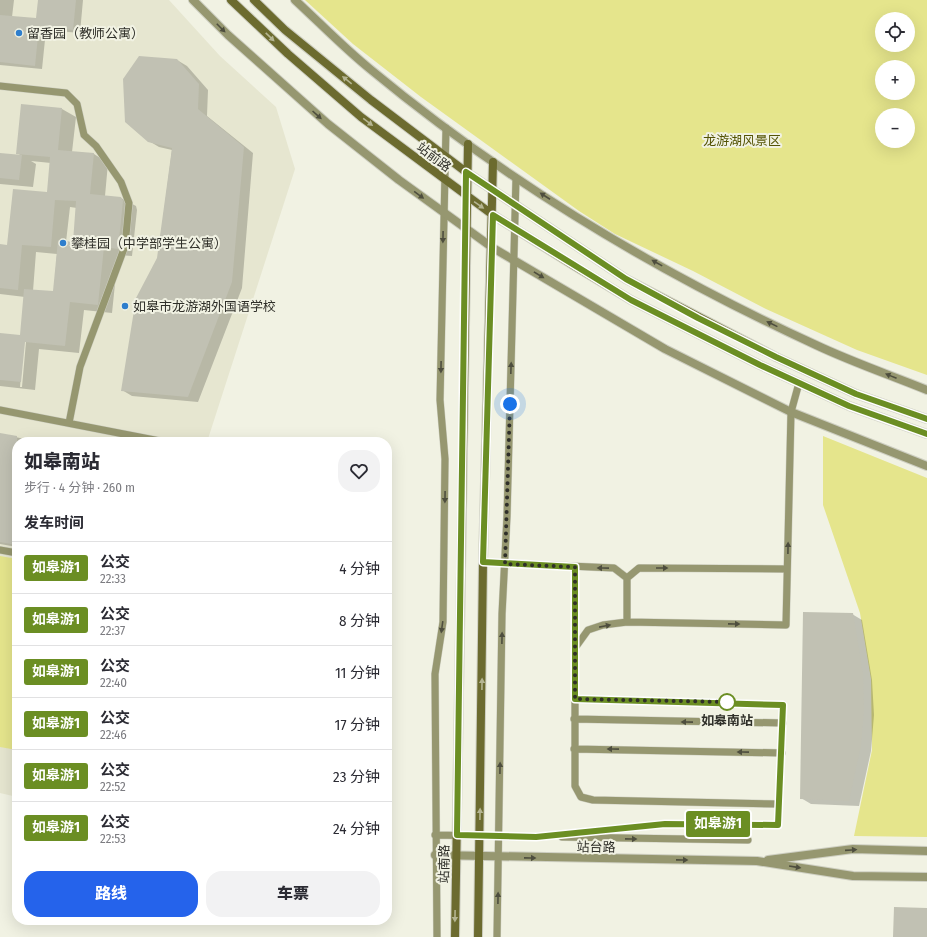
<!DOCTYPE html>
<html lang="zh">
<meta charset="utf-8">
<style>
body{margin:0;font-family:"Fira Sans Condensed","Noto Sans SC",sans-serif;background:#f2f2f3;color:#2b2b33;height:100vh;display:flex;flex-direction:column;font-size:15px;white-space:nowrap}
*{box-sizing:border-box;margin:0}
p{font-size:13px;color:#7c7c81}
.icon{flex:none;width:22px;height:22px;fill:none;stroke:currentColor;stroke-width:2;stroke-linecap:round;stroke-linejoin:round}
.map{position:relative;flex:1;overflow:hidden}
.details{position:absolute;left:12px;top:437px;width:380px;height:488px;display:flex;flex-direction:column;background:#fff;border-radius:16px;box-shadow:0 4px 16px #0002}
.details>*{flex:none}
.badge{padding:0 8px;border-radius:3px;font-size:14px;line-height:26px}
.fabs{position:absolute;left:875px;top:12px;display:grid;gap:8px}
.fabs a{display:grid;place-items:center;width:40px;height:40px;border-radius:50%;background:#fff;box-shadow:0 4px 16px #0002;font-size:20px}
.you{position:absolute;width:20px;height:20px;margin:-10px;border:3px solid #fff;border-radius:50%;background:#1a73e8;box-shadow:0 0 0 6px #1a73e833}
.map>.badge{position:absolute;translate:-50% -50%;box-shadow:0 0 0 2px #fff}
h2{padding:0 12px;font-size:15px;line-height:36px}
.round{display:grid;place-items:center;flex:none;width:42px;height:42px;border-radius:16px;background:#f2f2f3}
.summary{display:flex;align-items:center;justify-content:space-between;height:68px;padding:0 12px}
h1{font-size:19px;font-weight:800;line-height:30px}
.button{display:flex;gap:8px;margin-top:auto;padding:8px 12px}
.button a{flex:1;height:46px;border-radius:16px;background:#2563eb;color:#fff;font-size:16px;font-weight:800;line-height:46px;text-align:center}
.button a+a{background:#f2f2f3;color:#2b2b33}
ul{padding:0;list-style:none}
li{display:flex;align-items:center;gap:12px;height:52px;padding:0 12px;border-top:1px solid #e1e1e2}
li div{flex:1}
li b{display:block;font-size:15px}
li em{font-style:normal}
li .badge{min-width:44px;font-weight:700;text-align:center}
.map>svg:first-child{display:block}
.built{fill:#e6e6d0}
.green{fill:#e5e58c;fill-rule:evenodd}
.shadow{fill:#0003;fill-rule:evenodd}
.building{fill:#c1c1b3}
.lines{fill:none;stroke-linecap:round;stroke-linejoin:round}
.lane-casing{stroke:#cecfc2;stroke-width:8}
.street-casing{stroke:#cecfc2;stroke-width:10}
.secondary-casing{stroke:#cecfc2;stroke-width:10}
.lane{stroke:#969770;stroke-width:7}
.street{stroke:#969770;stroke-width:8}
.secondary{stroke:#6c6b2f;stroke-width:8}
.oneway{fill:#4e4e3e}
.oneway2{fill:#b5b592}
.line-casing{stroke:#fff;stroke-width:9}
.line{stroke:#6b8e23;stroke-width:6}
.walk{stroke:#2f2f29;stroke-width:4;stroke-dasharray:0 7.2}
.poi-dot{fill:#2e7ecd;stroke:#f1f2e3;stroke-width:1.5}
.stop-dot{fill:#fff;stroke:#6b8e23;stroke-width:2}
.labels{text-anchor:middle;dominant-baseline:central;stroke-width:4;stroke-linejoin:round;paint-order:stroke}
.poi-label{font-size:13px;fill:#2f2f29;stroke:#f1f2e3;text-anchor:start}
.park-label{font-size:13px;fill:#545304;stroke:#f1f2e3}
.street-label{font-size:13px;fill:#2f2f29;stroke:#f1f2e3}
.stop-label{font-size:13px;font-weight:bold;fill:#2f2f29;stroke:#f1f2e3}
</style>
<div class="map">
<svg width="927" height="937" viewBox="0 0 927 937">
<rect width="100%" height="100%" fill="#f1f2e3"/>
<path class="built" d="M0 0H169L220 56 276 107 295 169 207 442H17V797L0 793Z"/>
<path class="green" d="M305 0H927V375L857 350 766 309 693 271 615 234 579 211 421 97 353 44ZM882 19H908V45H882ZM882 67H908V93H882ZM882 115H908V141H882Z
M823 436 927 478V837L854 836 872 750 871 679 860 613 823 505Z
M0 556 17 559V750L0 747Z"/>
<path class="shadow" d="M0 0H14L12 17 37 19 39 0H83L80 33 46 30 42 69 0 65Z
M177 60 187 66 208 90 207 116 253 153 242 288 198 402 132 396 122 390 158 258 172 150 159 147 149 141Z
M62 109 76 117 72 152 94 154 108 163 105 196 121 198 136 206 137 210 132 256 118 255 112 313 84 310 79 353 39 349 35 390 0 386V334L21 336 25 297 0 294V245L8 246 48 193 51 163 31 161 36 164 33 187 0 184V154L22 156 17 153ZM70 207 77 208 74 243 66 242ZM36 252 57 254 54 292 33 291ZM24 342H26L22 387H20Z
M0 434 40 442H17V547L0 544Z
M852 614 862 620 872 680 874 715 871 751 859 806 811 804 801 798Z"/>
<path class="building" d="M38 0H76L73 30 39 26 35 66 0 62V15L36 18Z
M139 56 177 59 199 84 198 109 244 147 232 282 188 397 121 391 136 298 157 258 172 148 148 142 125 122 123 79Z
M21 104 62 108 58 150 94 153 90 194 121 197 123 201 118 249 104 247 98 305 70 302 65 346 25 342 21 382 0 380V333L20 335 24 289 53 291 58 240 73 242 76 201 55 200 51 247 22 245 18 290 0 288V244L7 245 13 189 47 192 50 157 16 154Z
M0 153 22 155 19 180 0 178Z
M0 433 17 436V545L0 542Z
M803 612 853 613 863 674 864 709 861 745 849 801 800 799Z
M894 907 927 908V937H893Z"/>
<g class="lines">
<defs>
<path id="lane" d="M0 86 66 93 77 104 84 135 96 146 121 182 129 203 125 246 80 367 69 423
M0 410 165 442
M0 550 17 553
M483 562 614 568 627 578
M575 567V786L581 797 593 800 779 804
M627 578 639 568 787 569
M627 578V622
M575 648 588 630 603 625 627 622 786 625 791 412 799 383
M574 719 783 723
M574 749 782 753
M435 835 540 837
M536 837 665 824 778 825 783 705 575 699
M562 837 748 840
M437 937 435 674 443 622 445 459 440 400 446 128
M497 937 502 614 507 516 516 178"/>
<path id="street" d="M193 0 228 35 328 124 399 180 493 248 665 349 791 412 927 466
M295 0C320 23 344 48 370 69 504 180 657 272 816 345 852 362 890 375 927 390
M435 855 757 861 853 876 927 877
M768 860 853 849 927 851"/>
<path id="secondary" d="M231 0 288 54 361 117 493 215 573 265 631 300 760 365 849 406 927 434
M254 0 285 30 371 100 466 172 626 279 776 357 856 394 927 419
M455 937 468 144
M478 937 483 562 493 162"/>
</defs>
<use href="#lane" class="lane-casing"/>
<use href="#street" class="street-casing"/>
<use href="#secondary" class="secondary-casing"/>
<use href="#lane" class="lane"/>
<use href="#street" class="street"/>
<use href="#secondary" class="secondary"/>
</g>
<defs><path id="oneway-solid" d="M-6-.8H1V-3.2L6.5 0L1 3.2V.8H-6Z"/></defs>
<g class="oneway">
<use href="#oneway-solid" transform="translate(221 28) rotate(45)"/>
<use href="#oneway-solid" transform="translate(317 115) rotate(42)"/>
<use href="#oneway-solid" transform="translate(419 195) rotate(36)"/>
<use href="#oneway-solid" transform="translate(545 196) rotate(-147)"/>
<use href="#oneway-solid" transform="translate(443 237) rotate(91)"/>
<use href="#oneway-solid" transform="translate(657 263) rotate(-151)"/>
<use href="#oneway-solid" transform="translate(539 275) rotate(31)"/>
<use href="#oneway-solid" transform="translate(772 324) rotate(-154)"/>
<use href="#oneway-solid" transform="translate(441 367) rotate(91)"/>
<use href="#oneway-solid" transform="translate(511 368) rotate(-88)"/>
<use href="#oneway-solid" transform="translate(891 376) rotate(-158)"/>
<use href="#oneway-solid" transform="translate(445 497) rotate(91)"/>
<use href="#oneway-solid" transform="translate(788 548) rotate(-89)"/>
<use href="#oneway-solid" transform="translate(603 568) rotate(-179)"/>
<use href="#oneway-solid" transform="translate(662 568)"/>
<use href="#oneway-solid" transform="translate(734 624) rotate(1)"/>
<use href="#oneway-solid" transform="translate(605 626) rotate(-11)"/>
<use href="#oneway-solid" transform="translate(442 627) rotate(98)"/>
<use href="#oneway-solid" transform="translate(502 638) rotate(-89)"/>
<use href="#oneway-solid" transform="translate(687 722) rotate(-179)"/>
<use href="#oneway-solid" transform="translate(613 749) rotate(-179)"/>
<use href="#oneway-solid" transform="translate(743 752) rotate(-179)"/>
<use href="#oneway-solid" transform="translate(500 768) rotate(-89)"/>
<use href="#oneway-solid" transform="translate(631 839) rotate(1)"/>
<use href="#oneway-solid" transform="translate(851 850) rotate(-4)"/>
<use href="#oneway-solid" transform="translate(530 858) rotate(1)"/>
<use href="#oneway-solid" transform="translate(682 860) rotate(1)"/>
<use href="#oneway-solid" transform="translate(795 867) rotate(9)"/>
<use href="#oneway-solid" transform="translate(498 898) rotate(-89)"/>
</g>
<g class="oneway2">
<use href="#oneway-solid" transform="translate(270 37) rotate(44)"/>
<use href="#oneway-solid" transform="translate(347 80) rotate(-141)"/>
<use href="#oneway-solid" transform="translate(368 122) rotate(37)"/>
<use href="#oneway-solid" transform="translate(479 205) rotate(35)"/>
<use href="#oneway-solid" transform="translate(482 684) rotate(-89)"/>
<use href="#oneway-solid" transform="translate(480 814) rotate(-89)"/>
<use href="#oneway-solid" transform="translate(455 916) rotate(91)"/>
</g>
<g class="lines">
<defs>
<path id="line" d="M927 419 856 394 776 357 698 318 626 279 466 172 457 835 536 837 665 824 778 825 783 705 575 699V567L483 562 493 215 631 300 760 365 849 406 927 434"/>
</defs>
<use href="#line" class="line-casing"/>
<use href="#line" class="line"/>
<path class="walk" d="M510 404 505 564 575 567V699L727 702"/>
</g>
<g class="poi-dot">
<circle cx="19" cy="33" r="4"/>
<circle cx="63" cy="243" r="4"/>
<circle cx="125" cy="306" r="4"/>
</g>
<circle class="stop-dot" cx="727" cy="702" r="8"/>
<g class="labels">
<g class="poi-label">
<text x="27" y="33">留香园（教师公寓）</text>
<text x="71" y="243">攀桂园（中学部学生公寓）</text>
<text x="133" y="306">如皋市龙游湖外国语学校</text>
</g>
<g class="park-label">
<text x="742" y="140">龙游湖风景区</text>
</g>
<g class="street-label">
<text transform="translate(434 157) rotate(37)">站前路</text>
<text transform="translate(596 847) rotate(1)">站台路</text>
<text transform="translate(444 864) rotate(-89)">站南路</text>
</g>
<g class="stop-label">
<text x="727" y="720">如皋南站</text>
</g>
</g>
</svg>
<div class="fabs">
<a><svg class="icon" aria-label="locate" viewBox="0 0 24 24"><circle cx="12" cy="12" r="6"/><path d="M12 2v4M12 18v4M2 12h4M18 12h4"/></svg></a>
<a>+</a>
<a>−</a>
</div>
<div class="you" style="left:510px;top:404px"></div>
<b class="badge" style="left:718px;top:824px;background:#6b8e23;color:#fff">如皋游1</b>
<section class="details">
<div class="summary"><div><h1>如皋南站</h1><p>步行 · 4 分钟 · 260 m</p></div><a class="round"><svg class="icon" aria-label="heart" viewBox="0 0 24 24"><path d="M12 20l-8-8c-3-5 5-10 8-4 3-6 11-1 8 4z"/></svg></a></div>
<h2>发车时间</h2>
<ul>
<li><span class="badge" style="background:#6b8e23;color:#fff">如皋游1</span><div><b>公交</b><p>22:33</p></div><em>4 分钟</em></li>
<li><span class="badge" style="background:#6b8e23;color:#fff">如皋游1</span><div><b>公交</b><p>22:37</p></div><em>8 分钟</em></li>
<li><span class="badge" style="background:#6b8e23;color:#fff">如皋游1</span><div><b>公交</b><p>22:40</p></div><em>11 分钟</em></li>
<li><span class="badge" style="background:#6b8e23;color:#fff">如皋游1</span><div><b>公交</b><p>22:46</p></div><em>17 分钟</em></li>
<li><span class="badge" style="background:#6b8e23;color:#fff">如皋游1</span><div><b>公交</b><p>22:52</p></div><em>23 分钟</em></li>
<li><span class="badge" style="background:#6b8e23;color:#fff">如皋游1</span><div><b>公交</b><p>22:53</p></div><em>24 分钟</em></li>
</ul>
<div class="button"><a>路线</a><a>车票</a></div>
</section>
</div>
